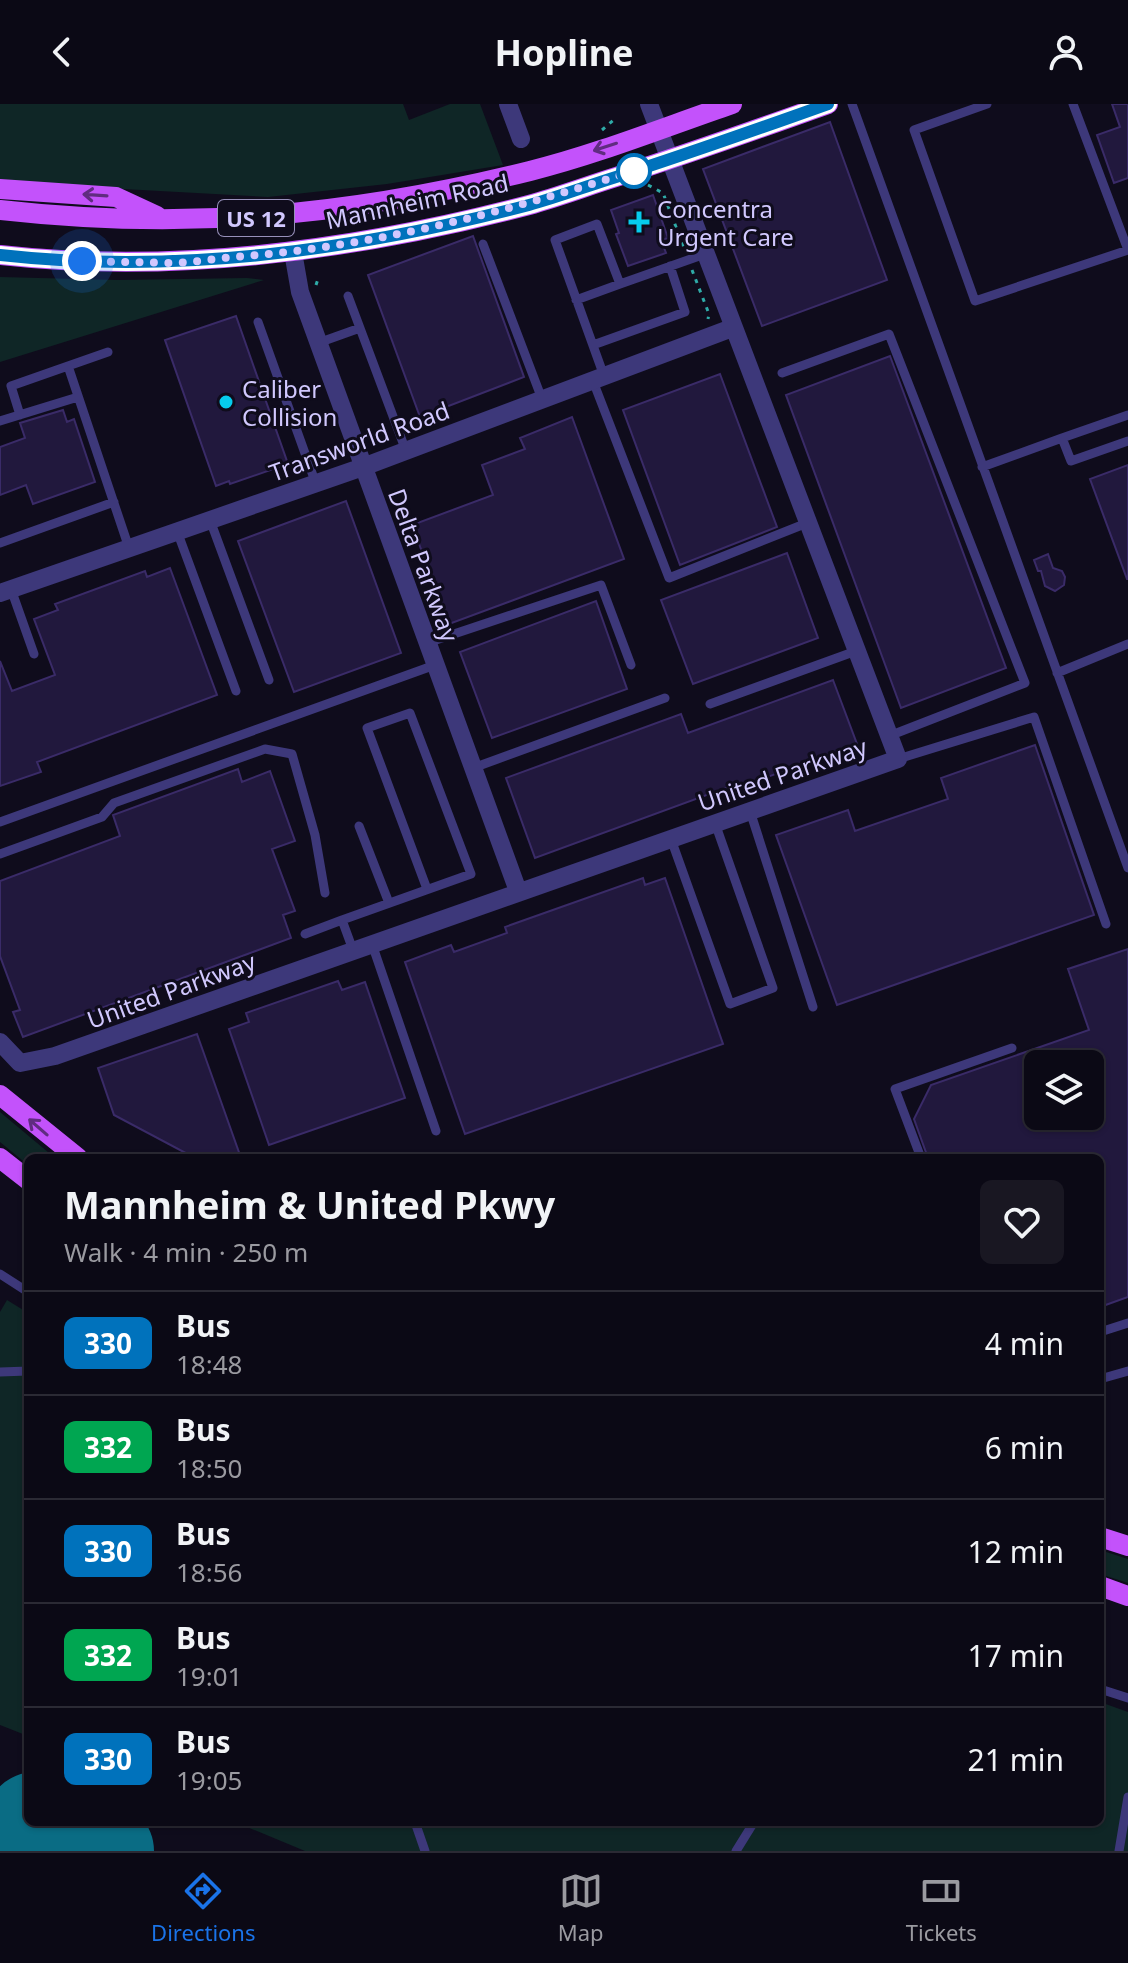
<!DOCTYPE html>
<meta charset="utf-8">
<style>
body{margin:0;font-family:"Noto Sans",sans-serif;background:#191722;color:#f1f3f6;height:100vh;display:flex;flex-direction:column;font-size:30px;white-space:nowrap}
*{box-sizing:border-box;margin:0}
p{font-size:26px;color:#9a9aa0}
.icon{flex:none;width:44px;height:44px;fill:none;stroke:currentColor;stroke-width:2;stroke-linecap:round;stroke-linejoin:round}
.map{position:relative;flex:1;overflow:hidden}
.panel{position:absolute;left:24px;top:1050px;width:1080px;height:672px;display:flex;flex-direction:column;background:#0b0915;border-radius:12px;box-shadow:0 2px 6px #0004,0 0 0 2px #2b2a34}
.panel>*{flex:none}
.badge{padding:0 16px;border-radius:12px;font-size:28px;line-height:52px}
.controls{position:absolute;left:1024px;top:946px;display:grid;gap:16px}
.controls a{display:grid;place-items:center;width:80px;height:80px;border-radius:12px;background:#0b0915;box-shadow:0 2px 6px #0004,0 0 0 2px #2b2a34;font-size:40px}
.you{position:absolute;width:40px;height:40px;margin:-20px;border:6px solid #fff;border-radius:50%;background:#1a73e8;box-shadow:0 0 0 12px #1a73e833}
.map>.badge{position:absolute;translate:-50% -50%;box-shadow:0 0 0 4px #fff}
.round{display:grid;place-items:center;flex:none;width:84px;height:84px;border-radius:12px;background:#191722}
.overview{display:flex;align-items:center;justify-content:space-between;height:136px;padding:0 40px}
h1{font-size:38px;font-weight:700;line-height:60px}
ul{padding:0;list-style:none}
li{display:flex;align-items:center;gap:24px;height:104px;padding:0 40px;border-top:2px solid #2b2a34}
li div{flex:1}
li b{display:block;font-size:30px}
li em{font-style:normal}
li .badge{min-width:88px;font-weight:700;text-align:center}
header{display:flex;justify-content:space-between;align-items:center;height:104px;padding:0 40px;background:#0b0915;font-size:36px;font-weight:700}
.menu{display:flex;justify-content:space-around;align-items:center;height:112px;border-top:2px solid #2b2a34;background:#0b0915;font-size:22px;color:#9a9aa0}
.menu a{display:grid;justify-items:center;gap:4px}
.menu .on{color:#1a73e8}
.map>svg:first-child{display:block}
.grass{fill:#0f2626}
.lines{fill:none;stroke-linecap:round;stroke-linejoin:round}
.runway{stroke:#0a6c84;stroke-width:100}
.building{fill:#21183d;stroke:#3a2b68;stroke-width:2;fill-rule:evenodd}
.path{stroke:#2faba8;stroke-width:3;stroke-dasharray:4 6;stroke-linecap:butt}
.lane{stroke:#3d387a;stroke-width:9}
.street{stroke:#3d387a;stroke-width:18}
.primary{stroke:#c352fb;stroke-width:20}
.oneway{stroke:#602c80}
.line-casing{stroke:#fff;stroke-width:18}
.line{stroke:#0072bc;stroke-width:12}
.walk{stroke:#d1c8fe;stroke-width:8;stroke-dasharray:0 14.4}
.stop-dot{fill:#fff;stroke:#0072bc;stroke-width:4}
.poi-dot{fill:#06cced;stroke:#0f0c1c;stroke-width:3}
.labels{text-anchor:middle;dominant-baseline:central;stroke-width:6;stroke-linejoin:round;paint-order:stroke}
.shield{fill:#0f0c1c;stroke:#9790ba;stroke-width:2}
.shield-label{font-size:22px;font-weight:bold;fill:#d1c8fe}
.street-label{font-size:24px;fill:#d1c8fe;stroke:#0f0c1c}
.poi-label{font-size:24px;fill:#d1c8fe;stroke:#0f0c1c;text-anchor:start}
</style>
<header><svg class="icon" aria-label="back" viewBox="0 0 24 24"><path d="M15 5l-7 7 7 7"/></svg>Hopline<svg class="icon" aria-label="person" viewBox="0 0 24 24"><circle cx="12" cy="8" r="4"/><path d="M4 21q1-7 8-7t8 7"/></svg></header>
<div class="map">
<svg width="1128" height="1747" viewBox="0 0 1128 1747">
<rect width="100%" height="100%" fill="#0f0c1c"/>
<path class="grass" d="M0 0H403L409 16 450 0H480L503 61 387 80 268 93 32 80 0 75Z
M0 173 118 176 247 174 264 176 0 258Z
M0 1008 55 1054H28V1061L0 1038Z
M7 1196 28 1209V1632L0 1621V1208Z
M1100 1446 1128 1455V1479L1100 1470Z
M1100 1598 1128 1608V1747H305L235 1718H1100Z"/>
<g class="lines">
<path class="runway" d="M35 1718 104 1747"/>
</g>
<path class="building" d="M1112 0H1128V74L1114 79 1097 31 1120 23Z
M830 18 887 176 762 222 703 65Z
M653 91 668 134 661 136 666 149 628 162 616 130 619 129 611 106Z
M473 132 524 273 420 313 368 171Z
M236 212 288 360 230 380 229 377 216 382 165 236Z
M890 252 1006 564 901 604 786 291Z
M720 270 777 423 680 461 623 306Z
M63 306 67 318 74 315 95 378 33 400 26 381 0 391V343L25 334 20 319Z
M572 313 624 455 449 520 412 421 493 391 482 361 525 345 520 334Z
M1128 361V475H1127L1090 375Z
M346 397 401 549 294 588 238 437Z
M787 449 818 534 693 580 661 496Z
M1048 450 1053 464 1062 467 1065 473 1064 481 1055 487 1045 482 1041 467H1038L1034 456Z
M170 464 217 591 37 658 41 668 0 682V557L12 587 55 571 34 515 58 506 55 500 145 467 147 473Z
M596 497 627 585 492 634 460 548Z
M833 576 857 640 732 686 731 682 535 754 506 674 681 610 688 629Z
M1035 641 1094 811 837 901 776 731 848 706 855 727 948 695 941 674Z
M238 665 242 678 270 667 295 737 272 745 295 807 283 811 291 834 23 933 13 908 20 906 0 852V777L120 732 113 711Z
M643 774 645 781 665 774 723 940 465 1030 405 858 451 841 454 848 507 829 505 823Z
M1128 845V1193L1100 1203V1054H928L914 1015 931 981 1089 926 1068 865ZM1038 960H1090V1012H1038Z
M338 877 342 886 365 878 405 994 269 1041 229 925 249 918 246 909Z
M197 930 241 1054H195L114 1011 98 964Z"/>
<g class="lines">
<path class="path" d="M602 26 617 13
M648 81 663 89 684 144
M692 166 709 210 708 215
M316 181 319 172"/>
<path class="lane" d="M852 0 1128 764
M987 0 914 26 975 197 1128 146
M1073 0 1128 146
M483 140 542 295
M348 192 406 347
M576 196 620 180
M258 218 316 380
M318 239 360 224
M593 241 685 208 670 162
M108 248 68 262 129 444
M782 269 889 230 1025 579 889 632
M604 272 555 136 597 120 620 180 705 150
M593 277 669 474 807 419
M20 311 11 282 68 262
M1128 311 1062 334 1071 357 1128 337
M0 317 78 293
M982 363 1062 334
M210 416 269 576
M177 427 236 587
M0 439 114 398
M11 485 34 550
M427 539 601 481 631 561
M1057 569 1128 540
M710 600 856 547
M898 655 1034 613 1106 820
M473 664 665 594
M750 707 813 903
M0 718 435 561
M359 722 389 799
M671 735 730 900 773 884 715 719
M0 750 102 713 114 699 265 645 292 650 315 731 325 789
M305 830 342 816
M372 840 436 1027
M353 846 342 816 471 770 410 609 367 624 427 785
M921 1054 895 985 1012 944
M0 1170 28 1188
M1100 1228 1128 1219
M0 1268 28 1267
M1100 1275 1128 1267
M1100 1585 1128 1594
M415 1718 425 1747
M736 1747 754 1718
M1119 1747 1128 1693"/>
<path class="street" d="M508 0 521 35
M293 148 300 188 518 787
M0 489 363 363 732 224
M0 938 20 959 55 952 898 655 649 0"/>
<path class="primary" d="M0 85 116 93 157 112
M0 106C186 127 349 112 530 67 598 50 665 23 732 0
M0 151C178 171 357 146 529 101 558 93 587 82 616 73 687 50 758 25 828 0
M0 991 78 1054
M0 1054 28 1076
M1100 1433 1128 1442
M1100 1482 1128 1492"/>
</g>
<defs><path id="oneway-shaft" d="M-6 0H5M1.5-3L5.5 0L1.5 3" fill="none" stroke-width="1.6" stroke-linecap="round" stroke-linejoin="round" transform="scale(2)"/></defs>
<g class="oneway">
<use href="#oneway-shaft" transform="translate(605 43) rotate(162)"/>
<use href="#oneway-shaft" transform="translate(95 91) rotate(-176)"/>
<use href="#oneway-shaft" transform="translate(38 1023) rotate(-139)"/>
</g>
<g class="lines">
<defs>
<path id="line" d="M0 151C178 171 356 146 529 101 558 93 587 82 616 73 687 50 758 25 828 0"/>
</defs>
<use href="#line" class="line-casing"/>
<use href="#line" class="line"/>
<path class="walk" d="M82 157C111 158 139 158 168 159 190 159 212 155 234 153 373 143 505 108 637 66L634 67"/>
</g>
<circle class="stop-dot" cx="634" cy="67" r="16"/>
<g class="poi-dot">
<path d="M635 106h8v8h8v8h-8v8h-8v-8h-8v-8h8z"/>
<circle cx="226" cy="298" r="8"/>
</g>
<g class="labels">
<rect class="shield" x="218" y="96" width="76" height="36" rx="6"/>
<g class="shield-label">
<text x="256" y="114">US 12</text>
</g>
<g class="street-label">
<text transform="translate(417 97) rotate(-12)">Mannheim Road</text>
<text transform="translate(359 337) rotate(-20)">Transworld Road</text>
<text transform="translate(424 461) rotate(70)">Delta Parkway</text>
<text transform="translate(782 670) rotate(-19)">United Parkway</text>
<text transform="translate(171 886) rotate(-20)">United Parkway</text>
</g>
<g class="poi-label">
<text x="657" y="104">Concentra<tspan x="657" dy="28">Urgent Care</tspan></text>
<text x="242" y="284">Caliber<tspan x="242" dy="28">Collision</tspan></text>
</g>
</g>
</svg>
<div class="controls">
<a><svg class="icon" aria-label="layers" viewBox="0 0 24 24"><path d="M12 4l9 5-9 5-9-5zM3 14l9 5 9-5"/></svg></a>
</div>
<div class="you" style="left:82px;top:157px"></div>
<section class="panel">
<div class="overview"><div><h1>Mannheim &amp; United Pkwy</h1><p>Walk · 4 min · 250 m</p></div><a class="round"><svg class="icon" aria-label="heart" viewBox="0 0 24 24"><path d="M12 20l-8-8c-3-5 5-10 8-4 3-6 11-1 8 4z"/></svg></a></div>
<ul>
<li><span class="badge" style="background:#0072bc;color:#fff">330</span><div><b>Bus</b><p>18:48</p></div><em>4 min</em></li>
<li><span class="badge" style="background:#00a651;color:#fff">332</span><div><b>Bus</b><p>18:50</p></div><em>6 min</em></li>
<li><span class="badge" style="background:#0072bc;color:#fff">330</span><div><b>Bus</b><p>18:56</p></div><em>12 min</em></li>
<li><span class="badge" style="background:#00a651;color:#fff">332</span><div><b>Bus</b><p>19:01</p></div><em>17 min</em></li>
<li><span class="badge" style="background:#0072bc;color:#fff">330</span><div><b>Bus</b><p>19:05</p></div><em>21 min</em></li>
</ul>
</section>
</div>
<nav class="menu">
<a class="on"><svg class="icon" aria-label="directions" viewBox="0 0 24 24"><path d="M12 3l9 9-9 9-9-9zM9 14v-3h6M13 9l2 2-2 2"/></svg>Directions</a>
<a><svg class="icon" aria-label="map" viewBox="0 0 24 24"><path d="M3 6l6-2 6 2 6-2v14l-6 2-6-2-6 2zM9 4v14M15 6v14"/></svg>Map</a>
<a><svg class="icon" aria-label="tickets" viewBox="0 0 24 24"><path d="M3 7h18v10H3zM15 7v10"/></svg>Tickets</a>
</nav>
